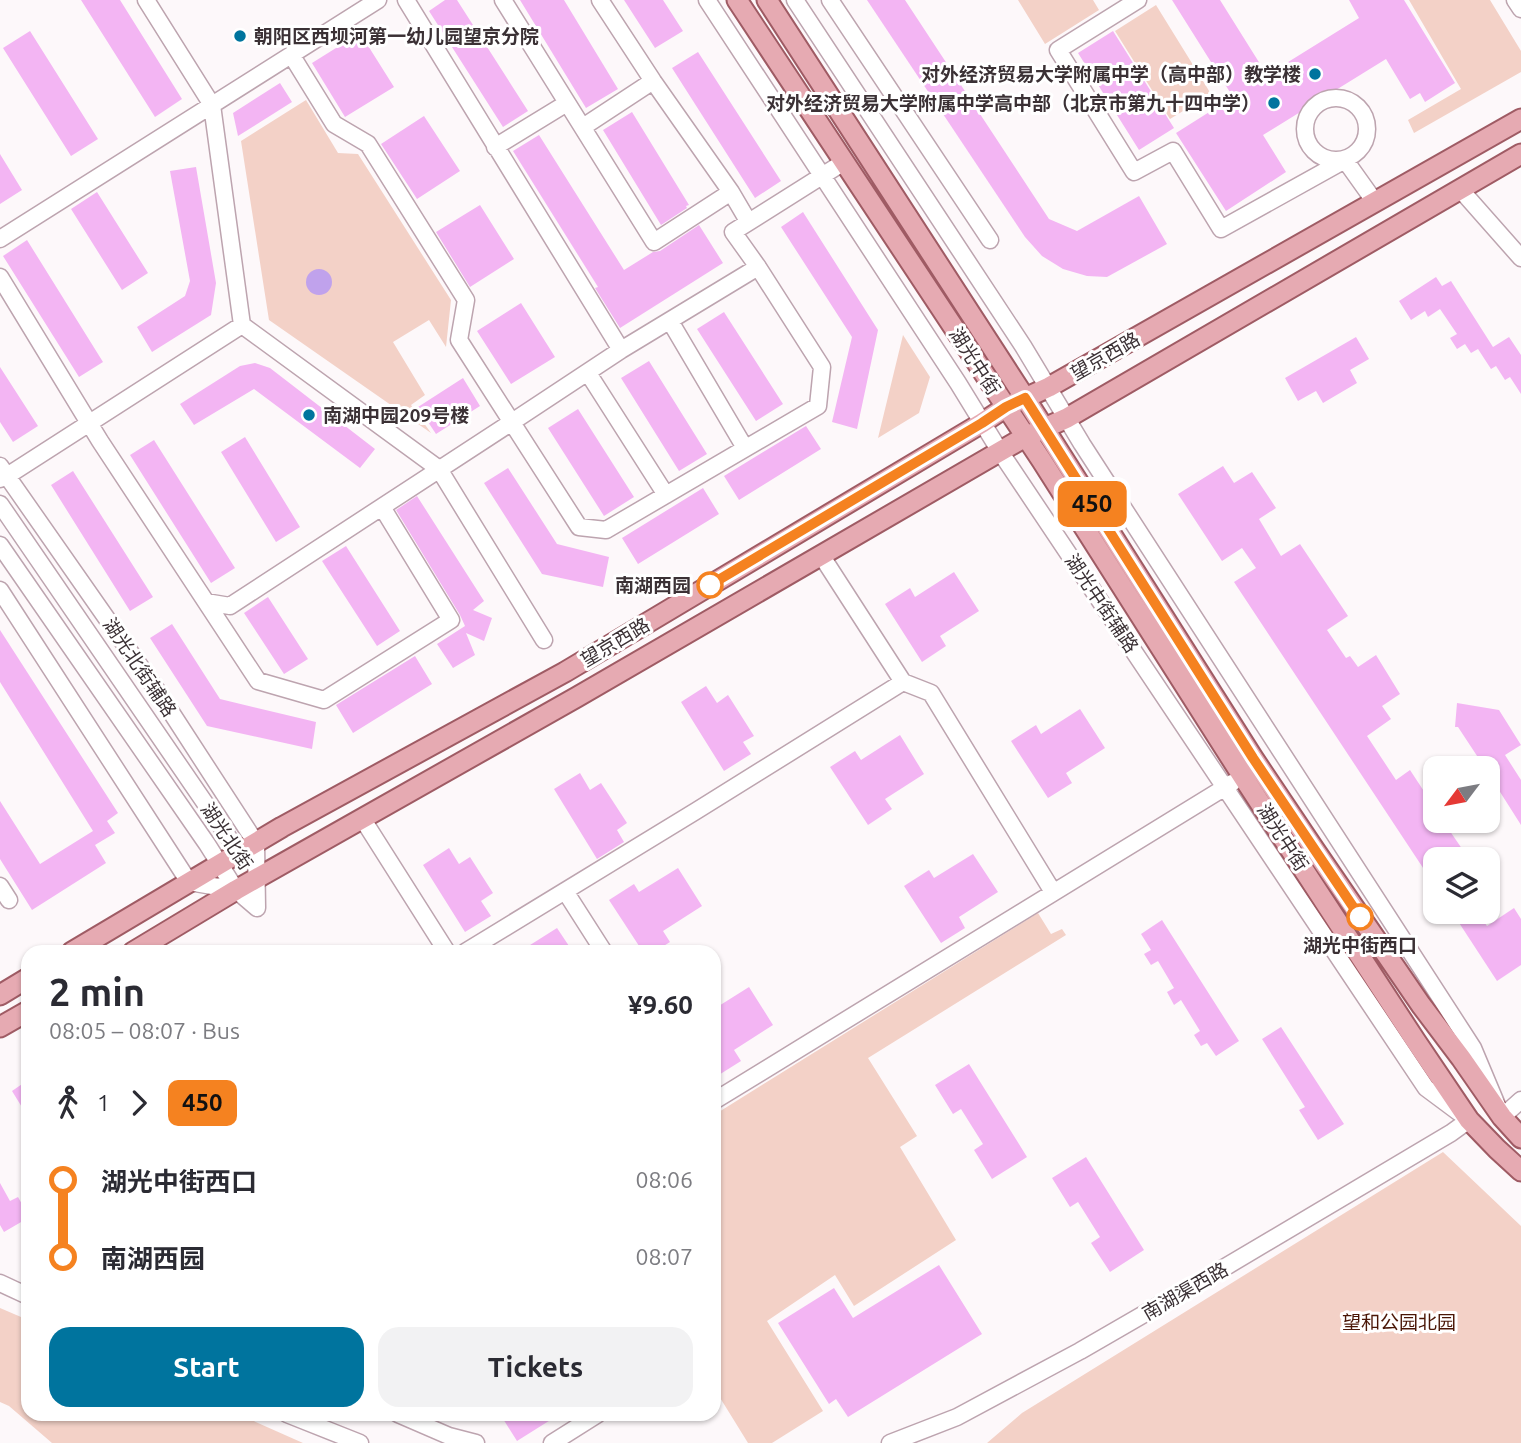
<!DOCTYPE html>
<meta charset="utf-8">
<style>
body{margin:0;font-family:Ubuntu,"Noto Sans SC",sans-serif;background:#f2f2f3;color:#2b2b33;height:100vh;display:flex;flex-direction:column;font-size:26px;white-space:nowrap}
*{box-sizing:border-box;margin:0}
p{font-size:23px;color:#7c7c81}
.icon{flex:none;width:38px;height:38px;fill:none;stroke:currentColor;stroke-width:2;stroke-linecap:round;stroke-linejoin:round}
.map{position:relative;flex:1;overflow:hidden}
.panel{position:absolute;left:21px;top:945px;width:700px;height:476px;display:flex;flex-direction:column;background:#fff;border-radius:21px;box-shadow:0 2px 5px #0004}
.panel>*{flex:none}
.badge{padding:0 14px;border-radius:10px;font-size:24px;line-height:46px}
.needle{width:46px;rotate:238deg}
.buttons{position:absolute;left:1423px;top:756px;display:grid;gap:14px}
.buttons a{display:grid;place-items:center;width:77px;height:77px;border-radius:14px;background:#fff;box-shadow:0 2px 5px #0004;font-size:35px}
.map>.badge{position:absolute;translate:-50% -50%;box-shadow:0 0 0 4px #fff}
.legs{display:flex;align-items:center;gap:10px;height:77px;padding:0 28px;font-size:23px}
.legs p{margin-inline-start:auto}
.overview{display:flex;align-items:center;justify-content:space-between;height:119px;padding:0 28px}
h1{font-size:38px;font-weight:700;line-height:52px}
.primary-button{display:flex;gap:14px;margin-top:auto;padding:14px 28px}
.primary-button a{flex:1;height:80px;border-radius:21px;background:#00749e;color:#fff;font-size:28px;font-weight:700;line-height:80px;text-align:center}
.primary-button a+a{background:#f2f2f3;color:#2b2b33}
ul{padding:0 28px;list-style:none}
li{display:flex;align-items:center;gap:24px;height:77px;font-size:26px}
li i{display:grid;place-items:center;width:10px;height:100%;margin:0 9px;background:currentColor}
li i::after{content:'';width:18px;height:18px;margin:-9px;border:5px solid;border-radius:50%;background:#fff}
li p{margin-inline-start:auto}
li:first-child i{background:linear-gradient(#0000 50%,currentColor 0)}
li:last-child i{background:linear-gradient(currentColor 50%,#0000 0)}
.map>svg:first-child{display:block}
.green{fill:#f3d1c7}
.water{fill:#c0a2ec}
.building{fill:#f3b5f3}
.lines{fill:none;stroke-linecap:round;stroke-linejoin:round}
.minor-casing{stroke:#bda4af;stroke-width:19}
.major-casing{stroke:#9f5b64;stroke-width:23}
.minor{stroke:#fff;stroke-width:16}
.major{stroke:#e6aab2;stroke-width:19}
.line-1-casing{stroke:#fff;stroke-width:16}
.line-1{stroke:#f58220;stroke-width:10}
.poi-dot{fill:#00749e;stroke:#fff;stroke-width:2.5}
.stop-1-dot{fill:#fff;stroke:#f58220;stroke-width:3.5}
.labels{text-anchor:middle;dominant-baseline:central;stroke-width:6;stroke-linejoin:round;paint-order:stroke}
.poi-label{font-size:19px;font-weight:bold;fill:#3b3135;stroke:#fff;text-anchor:start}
.street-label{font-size:19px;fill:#3b3135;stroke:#fff}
.stop-label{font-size:19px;font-weight:bold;fill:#3b3135;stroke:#fff;text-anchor:end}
.park-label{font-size:19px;fill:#4a1606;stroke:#fff}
</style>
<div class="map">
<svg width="1521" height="1443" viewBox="0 0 1521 1443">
<rect width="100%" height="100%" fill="#fdf8fa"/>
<path class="green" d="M1018 0H1093L1099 10 1045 44Z
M1409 0H1490L1521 51V72L1414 133 1408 120 1461 89Z
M1156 5 1211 94 1170 119 1115 31Z
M306 100 338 153 358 154 451 300 446 347 429 320 393 342 425 395 411 405 431 433 269 320 241 141Z
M903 335 930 377 919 413 878 438Z
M1038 913 1051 934 1062 929 1066 935 868 1058 917 1136 900 1147 956 1240 854 1306 835 1275 767 1321 823 1411 772 1443H748L714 1388V1115Z
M1443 1152 1521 1226V1443H987L1022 1413Z
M0 1308 28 1320V1414H238L303 1443H52L9 1406 0 1402Z"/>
<path class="water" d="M306 282a13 13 0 1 1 26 0a13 13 0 1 1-26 0Z"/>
<path class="building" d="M81 0H120L182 99 155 117Z
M445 0H457L528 111 503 127 429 11Z
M520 0H564L618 89 586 108Z
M624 0H663L683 31 655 48Z
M867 0H905L1049 219 1077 231 1139 196 1167 244 1107 277 1087 276 1063 269 1042 256 1025 237Z
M1172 0H1220L1267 75 1359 18 1349 0H1404L1455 83 1425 102 1420 93 1410 99 1386 59 1263 135 1286 172 1226 211 1176 133 1233 97Z
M30 31 98 139 71 156 3 48Z
M1113 31 1174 128 1139 150 1078 53Z
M360 33 394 87 345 117 312 63Z
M698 52 781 181 755 198 672 68Z
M280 83 292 102 238 136 233 113Z
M632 112 689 205 686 206 687 208 661 225 603 130Z
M424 116 460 171 417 199 381 144Z
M539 135 624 270 653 252 660 251 699 225 723 263 620 328 595 288 598 287 513 151Z
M0 154 22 190 0 204Z
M196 167 216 283 211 315 152 352 137 327 185 296 190 281 170 171Z
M97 192 148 273 122 290 71 209Z
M480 205 514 259 470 287 436 232Z
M803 212 878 330 857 429 832 422 852 337 781 227Z
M27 240 103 362 79 377 3 256Z
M1436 277 1442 286 1451 281 1493 347 1509 337 1521 355V394L1510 377 1505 380 1496 366 1491 369 1478 349 1471 353 1465 344 1457 349 1450 338 1457 334 1440 309 1428 317 1425 311 1411 320 1399 301Z
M521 303 555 357 511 384 477 331Z
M724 312 783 404 756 421 697 329Z
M1356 337 1369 359 1350 370 1357 383 1323 403 1316 391 1298 401 1285 378Z
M649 361 707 454 679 471 621 378Z
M255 363 270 368 375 449 360 468 254 389 194 425 180 404 240 366Z
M0 367 38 426 13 442 0 422Z
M463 378 480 406 436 434 418 407Z
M578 409 634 497 604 516 548 428Z
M806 426 821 449 739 500 724 476Z
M245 437 300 527 276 542 221 452Z
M154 440 235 568 211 583 130 455Z
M1223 466 1234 483 1252 472 1276 508 1259 519 1281 556 1300 544 1348 616 1327 630 1346 658 1350 656 1358 667 1376 655 1400 694 1382 706 1391 719 1367 736 1396 780 1410 770 1435 808V821H1443L1469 859H1435V886L1234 582 1256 568 1242 548 1222 561 1178 494Z
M508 468 557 544 609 557 603 587 542 574 484 483Z
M73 471 153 597 130 611 51 485Z
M703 488 719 514 638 564 622 538Z
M417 496 484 601 473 610 492 618 484 641 466 633 475 655 453 668 437 644 465 626 460 615 396 510Z
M346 546 400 631 377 646 322 561Z
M954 572 979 611 940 636 946 646 922 662 885 604 910 588 915 597Z
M268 597 308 659 284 674 244 613Z
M172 624 220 699 316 722 312 749 207 726 150 638Z
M0 630 118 813 107 821 115 833 95 845 106 863 32 910 0 859V801L40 864 93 831 0 682Z
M415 656 432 684 353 733 336 705Z
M706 686 717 703 728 695 754 736 743 742 751 754 724 771 681 702Z
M1457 703 1499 710 1521 745 1505 755 1521 780V825L1488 773V768H1485L1458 727H1455Z
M1080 709 1105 748 1066 773 1072 783 1048 798 1011 741 1036 725 1041 734Z
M900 735 924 774 885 799 892 809 868 825 830 767 855 751 861 760Z
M580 773 590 790 601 783 627 823 617 830 624 842 597 859 554 789Z
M449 848 459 864 470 857 493 893 481 901 491 916 465 932 423 865Z
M973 854 998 892 959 917 965 928 941 943 904 886 929 870 934 878Z
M678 868 702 906 663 931 670 942 654 952H643L609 900 634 884 639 892Z
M1514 908 1521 919V965L1497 981 1452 912H1477L1487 926Z
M1162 920 1239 1041 1216 1056 1207 1043 1201 1046 1194 1035 1200 1031 1181 1000 1174 1005 1167 992 1174 988 1158 961 1151 965 1144 954 1151 950 1141 934Z
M557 928 573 952H519Z
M749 987 773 1025 734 1050 741 1061 714 1078V1009Z
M1281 1027 1344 1124 1318 1140 1299 1110 1305 1107 1262 1039Z
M969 1064 1027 1157 992 1179 974 1150 983 1144 961 1109 953 1114 935 1085Z
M28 1080V1117L12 1091Z
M1086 1157 1144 1250 1110 1272 1091 1243 1100 1237 1078 1202 1070 1207 1052 1178Z
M0 1183 10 1201 18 1197 28 1215V1218L4 1232 0 1225Z
M939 1265 982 1334 848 1417 836 1399 829 1404 778 1323 834 1288 853 1318Z
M500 1414H560L517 1441Z"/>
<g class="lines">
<defs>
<path id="minor" d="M146 0 212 105 242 325 439 469 544 640
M406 0 621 350
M503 0 654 242 731 192
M600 0 653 81 731 192 748 221
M707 0 958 383 1001 453 1426 1088 1469 1120 1451 1133 1227 1266 1080 1351 957 1417 890 1443
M795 0 1023 346 1082 444 1473 1048 1502 1117 1521 1100
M830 0 990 240
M1138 0 1058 50 1134 172 1173 151 1221 229 1345 160 1375 202
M1515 0 1521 9
M292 56 334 124 368 144 466 300 459 340 579 527 606 530 818 406 822 367 758 267
M1305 129a31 31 0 1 1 62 0a31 31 0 1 1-62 0Z
M583 127 653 81
M495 147 567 103
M1460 189 1521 258
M0 239 378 0
M0 277 100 441 206 602 230 606 512 422 621 350 758 267 733 232 844 162
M670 321 745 448
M588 373 666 495
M0 466 156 689 256 843 257 908
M0 479 7 476 242 325
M0 504 244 860
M0 545 207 844 236 890 257 908
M821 555 903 682
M0 590 189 882 236 890
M206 602 258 681 324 700 451 620 382 507
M362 818 447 952
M0 886 9 900
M565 891 604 952
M465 952 696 811 903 682 931 693 1053 892
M714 1101 1232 783
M0 1283 28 1296
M287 1414 360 1443
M398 1414 449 1436 476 1443
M552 1443 598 1414"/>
<path id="major" d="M737 0 1042 461 1243 777 1415 1040 1469 1120 1497 1149 1521 1171
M767 0 1025 398 1253 758 1314 849 1421 1005 1461 1058 1502 1117 1521 1138
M72 952 282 827 565 672 982 423 1006 407 1049 387 1521 119
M133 952 236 890 577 697 1025 437 1067 418 1521 154
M0 995 28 978
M0 1027 28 1011"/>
</defs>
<use href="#minor" class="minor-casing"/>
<use href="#major" class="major-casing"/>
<use href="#minor" class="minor"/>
<use href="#major" class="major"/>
</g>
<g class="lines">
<defs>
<path id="line-1" d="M710 585 982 423 1006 407 1025 398 1253 758 1360 917"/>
</defs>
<use href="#line-1" class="line-1-casing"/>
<use href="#line-1" class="line-1"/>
</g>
<g class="poi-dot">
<circle cx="240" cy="36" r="7"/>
<circle cx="1315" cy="74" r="7"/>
<circle cx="1274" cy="103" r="7"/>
<circle cx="309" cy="415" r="7"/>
</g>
<g class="stop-1-dot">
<circle cx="710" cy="585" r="12"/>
<circle cx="1360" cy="917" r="12"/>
</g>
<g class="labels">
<g class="poi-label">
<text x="254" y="36">朝阳区西坝河第一幼儿园望京分院</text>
<text x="1301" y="74" text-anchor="end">对外经济贸易大学附属中学（高中部）教学楼</text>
<text x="1260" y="103" text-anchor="end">对外经济贸易大学附属中学高中部（北京市第九十四中学）</text>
<text x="323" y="415">南湖中园209号楼</text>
</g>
<g class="street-label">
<text transform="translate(1105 356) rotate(-30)">望京西路</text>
<text transform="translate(975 361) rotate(57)">湖光中街</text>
<text transform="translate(1102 603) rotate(56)">湖光中街辅路</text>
<text transform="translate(615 642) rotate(-31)">望京西路</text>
<text transform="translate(140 667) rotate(56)">湖光北街辅路</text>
<text transform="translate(227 836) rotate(56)">湖光北街</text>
<text transform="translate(1283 837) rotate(57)">湖光中街</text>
<text transform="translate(1185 1291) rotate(-30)">南湖渠西路</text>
</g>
<g class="stop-label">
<text x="691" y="585">南湖西园</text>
<text x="1360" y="945" text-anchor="middle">湖光中街西口</text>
</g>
<g class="park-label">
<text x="1399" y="1322">望和公园北园</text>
</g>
</g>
</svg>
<div class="buttons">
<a><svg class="needle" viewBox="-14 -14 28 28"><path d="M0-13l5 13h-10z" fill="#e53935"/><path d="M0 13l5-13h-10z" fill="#7c7c81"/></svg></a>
<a><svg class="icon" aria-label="layers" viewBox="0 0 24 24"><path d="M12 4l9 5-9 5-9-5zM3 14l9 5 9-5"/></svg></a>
</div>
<b class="badge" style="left:1092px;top:504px;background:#f58220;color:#111">450</b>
<section class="panel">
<div class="overview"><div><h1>2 min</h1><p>08:05 – 08:07 · Bus</p></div><b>¥9.60</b></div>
<div class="legs"><svg class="icon" aria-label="walk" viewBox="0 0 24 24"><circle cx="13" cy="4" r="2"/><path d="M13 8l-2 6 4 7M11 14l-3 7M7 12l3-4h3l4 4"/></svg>1<svg class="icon" aria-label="forward" viewBox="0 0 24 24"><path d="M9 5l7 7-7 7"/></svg><b class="badge" style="background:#f58220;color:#111">450</b></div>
<ul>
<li><i style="color:#f58220"></i><b>湖光中街西口</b><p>08:06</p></li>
<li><i style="color:#f58220"></i><b>南湖西园</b><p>08:07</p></li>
</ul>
<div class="primary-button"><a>Start</a><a>Tickets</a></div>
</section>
</div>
